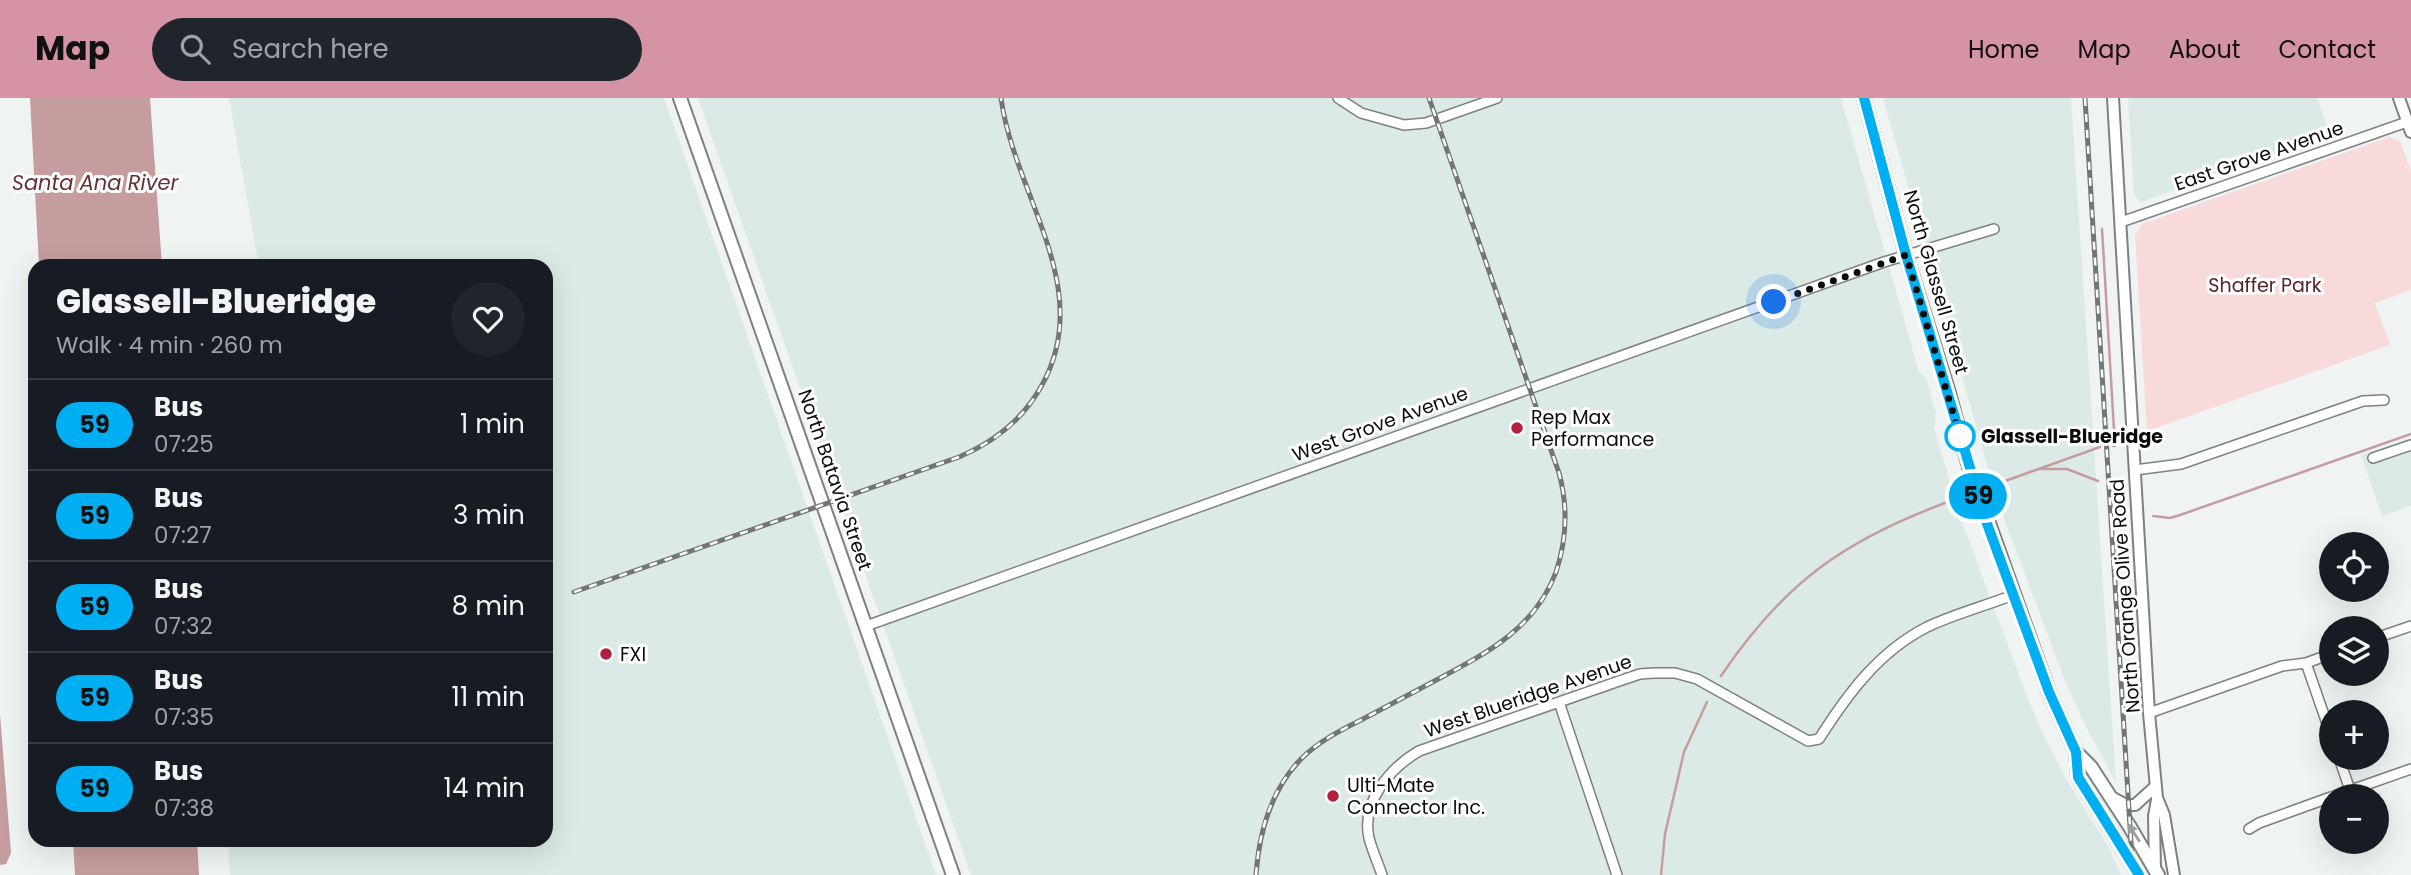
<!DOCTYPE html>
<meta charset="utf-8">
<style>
body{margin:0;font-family:Poppins,sans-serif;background:#20242c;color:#f1f3f6;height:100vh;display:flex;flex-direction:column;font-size:26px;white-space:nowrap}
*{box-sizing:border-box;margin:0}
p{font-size:23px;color:#9ea1a6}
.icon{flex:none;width:38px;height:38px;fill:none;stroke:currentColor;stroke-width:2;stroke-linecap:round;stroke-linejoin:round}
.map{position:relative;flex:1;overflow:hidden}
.panel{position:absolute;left:28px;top:161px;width:525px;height:588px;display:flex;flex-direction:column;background:#171b24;border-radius:21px;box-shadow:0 7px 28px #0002}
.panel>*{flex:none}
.badge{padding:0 14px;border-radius:23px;font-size:24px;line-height:46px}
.buttons{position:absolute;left:2319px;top:434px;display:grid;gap:14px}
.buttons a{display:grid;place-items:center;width:70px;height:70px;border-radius:50%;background:#171b24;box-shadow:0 7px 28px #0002;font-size:35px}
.you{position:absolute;width:35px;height:35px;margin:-18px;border:5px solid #fff;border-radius:50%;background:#1a73e8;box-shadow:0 0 0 10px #1a73e833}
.map>.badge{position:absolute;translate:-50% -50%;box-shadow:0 0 0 4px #fff}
.round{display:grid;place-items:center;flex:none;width:74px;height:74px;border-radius:37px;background:#20242c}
.overview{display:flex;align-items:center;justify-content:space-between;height:119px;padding:0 28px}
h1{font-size:33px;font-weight:800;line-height:52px}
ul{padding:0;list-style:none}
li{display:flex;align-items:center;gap:21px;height:91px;padding:0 28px;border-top:2px solid #363941}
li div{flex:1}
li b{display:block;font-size:26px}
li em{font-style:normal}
li .badge{min-width:77px;font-weight:700;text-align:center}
header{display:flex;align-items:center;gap:42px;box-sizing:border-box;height:98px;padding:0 35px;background:#d594a3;color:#111}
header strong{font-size:33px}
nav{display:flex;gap:38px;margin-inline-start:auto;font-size:24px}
.search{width:490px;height:63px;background:#20242c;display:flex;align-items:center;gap:18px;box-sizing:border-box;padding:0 24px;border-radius:38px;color:#9ea1a6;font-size:26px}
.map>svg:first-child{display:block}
.built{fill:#dbeae7}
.green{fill:#f8dadb}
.water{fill:#c69d9e}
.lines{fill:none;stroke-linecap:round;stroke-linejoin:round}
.stream{stroke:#c69d9e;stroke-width:2.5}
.minor-casing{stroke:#7d8281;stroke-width:12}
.tertiary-casing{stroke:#7d8281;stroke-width:14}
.secondary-casing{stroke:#7d8281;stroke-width:16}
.minor{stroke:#fff;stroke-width:9}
.tertiary{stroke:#fff;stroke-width:10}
.secondary{stroke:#fff;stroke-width:12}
.rail-casing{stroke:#737676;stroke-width:5}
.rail{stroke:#fff;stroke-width:2.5;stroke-dasharray:8;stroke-linecap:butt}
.oneway{fill:#9d9e9e}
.line-casing{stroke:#fff;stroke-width:16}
.line{stroke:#00aff2;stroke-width:10}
.walk{stroke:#0a0c0c;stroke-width:7;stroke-dasharray:0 12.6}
.poi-dot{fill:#b3203e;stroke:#fff;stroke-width:2.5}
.stop-dot{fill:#fff;stroke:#00aff2;stroke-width:3.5}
.labels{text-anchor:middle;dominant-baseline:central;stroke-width:6;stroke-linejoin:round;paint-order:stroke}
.street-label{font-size:19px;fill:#0a0c0c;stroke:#fff}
.park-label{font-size:19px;fill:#582328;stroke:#fff}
.poi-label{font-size:19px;fill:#0a0c0c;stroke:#fff;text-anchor:start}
.stop-label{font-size:19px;font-weight:bold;fill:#0a0c0c;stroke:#fff;text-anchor:start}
.water-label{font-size:21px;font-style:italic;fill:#673035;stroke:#fff}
</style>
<header>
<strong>Map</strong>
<div class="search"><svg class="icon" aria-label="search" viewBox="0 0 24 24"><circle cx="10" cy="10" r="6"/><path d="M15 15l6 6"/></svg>Search here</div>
<nav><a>Home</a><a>Map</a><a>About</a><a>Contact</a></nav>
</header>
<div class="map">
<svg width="2411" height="777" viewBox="0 0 2411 777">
<rect width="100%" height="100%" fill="#eff4f3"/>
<path class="built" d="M229 0H664L936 777H230L228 742H546V168H259Z
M698 0H1841L1919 274 1926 280 1936 315 1934 329 1959 416 2025 593 2041 632 2066 681 2108 748 2121 777H971Z
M1883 0H2071L2116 684 2085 627 2064 580 1997 402Z
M2128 0H2317L2330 37 2141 104 2134 98Z
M2411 340V408L2382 418 2361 357Z"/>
<path class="green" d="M2389 39 2400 43 2411 73V192L2375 205 2390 247 2147 333 2135 138 2142 126Z"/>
<path class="water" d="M30 0H150L162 168H39Z
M0 616 11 755 6 766 0 767Z
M73 742H197L199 777H75Z"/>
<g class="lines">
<path class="stream" d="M2102 131 2115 348H2113
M2040 371H2067L2098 383
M1994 387 2100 349
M2153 418 2170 420 2180 417 2411 336
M1721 578C1785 483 1846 441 1953 402
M1661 777 1665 736 1684 654 1707 604"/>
<defs>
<path id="minor" d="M1338 0 1361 15 1404 27 1426 25 1497 0
M2121 124 2407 24
M2373 360 2411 347
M2135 372 2181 366 2363 303 2384 302
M866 528 1884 164 1994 131
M2376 540 2411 528
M2306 565 2331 637
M1559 604 1617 777
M2149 615 2282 568 2306 565 2331 556
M2339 660 2350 692
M2334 698 2411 671
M2249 731 2259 725 2331 699
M1382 777C1378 765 1372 752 1369 740 1361 704 1390 670 1419 653L1622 582 1640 576 1654 575H1675L1697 581 1808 643 1819 641C1847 597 1878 554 1927 529 1954 516 1985 508 2013 497"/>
<path id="tertiary" d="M2113 0 2149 615 2157 700 2164 717 2174 777
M2399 0 2411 34
M2111 699 2126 707H2135L2156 688
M2155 773 2154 718 2157 702"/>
<path id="secondary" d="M680 0 953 777
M1864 0 1906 157 1949 295 1969 369 2049 594 2076 654 2091 669 2130 729 2158 777
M2076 654 2078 679 2139 777"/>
</defs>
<use href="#minor" class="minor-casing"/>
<use href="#tertiary" class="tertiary-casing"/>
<use href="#secondary" class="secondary-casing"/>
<use href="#minor" class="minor"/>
<use href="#tertiary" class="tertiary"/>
<use href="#secondary" class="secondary"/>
<defs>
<path id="rail" d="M2085 0 2133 777
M574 494 959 359C994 344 1023 322 1042 287 1096 190 1014 97 1001 0
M1256 777C1259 734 1270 693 1301 661 1319 643 1341 632 1363 621 1389 607 1416 593 1442 579 1491 553 1536 528 1556 474 1567 441 1568 408 1559 375L1429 0"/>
</defs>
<use href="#rail" class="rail-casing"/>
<use href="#rail" class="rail"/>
</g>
<defs><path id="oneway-solid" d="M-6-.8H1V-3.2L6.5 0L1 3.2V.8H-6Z" transform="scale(1.75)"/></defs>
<use class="oneway" href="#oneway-solid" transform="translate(2134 735) rotate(-123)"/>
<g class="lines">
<defs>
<path id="line" d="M1864 0 1906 157 1986 423 2049 594 2076 654 2078 679 2139 777"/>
</defs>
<use href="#line" class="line-casing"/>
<use href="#line" class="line"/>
<path class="walk" d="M1774 204 1906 157 1962 345 1960 338"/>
</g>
<g class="poi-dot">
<circle cx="1517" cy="330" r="7"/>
<circle cx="606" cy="556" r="7"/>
<circle cx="1333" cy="698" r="7"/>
</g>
<circle class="stop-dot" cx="1960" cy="338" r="14"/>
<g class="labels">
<g class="street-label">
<text transform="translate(2259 58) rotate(-19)">East Grove Avenue</text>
<text transform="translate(1936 184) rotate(74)">North Glassell Street</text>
<text transform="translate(1380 326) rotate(-20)">West Grove Avenue</text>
<text transform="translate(835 382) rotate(71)">North Batavia Street</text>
<text transform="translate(2125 498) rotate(-94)">North Orange Olive Road</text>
<text transform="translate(1528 598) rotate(-19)">West Blueridge Avenue</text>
</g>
<g class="park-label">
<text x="2265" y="187">Shaffer Park</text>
</g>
<g class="poi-label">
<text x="1531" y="319">Rep Max<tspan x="1531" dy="22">Performance</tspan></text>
<text x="620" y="556">FXI</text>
<text x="1347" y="687">Ulti-Mate<tspan x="1347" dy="22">Connector Inc.</tspan></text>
</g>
<g class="stop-label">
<text x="1981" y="338">Glassell-Blueridge</text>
</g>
<g class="water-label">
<text x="95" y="84">Santa Ana River</text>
</g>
</g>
</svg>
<div class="buttons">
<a><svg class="icon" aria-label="locate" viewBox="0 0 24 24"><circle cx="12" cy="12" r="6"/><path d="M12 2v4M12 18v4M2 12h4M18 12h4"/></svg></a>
<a><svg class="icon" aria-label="layers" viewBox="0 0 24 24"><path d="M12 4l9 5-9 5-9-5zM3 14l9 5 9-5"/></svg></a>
<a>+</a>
<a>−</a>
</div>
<div class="you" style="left:1774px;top:204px"></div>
<b class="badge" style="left:1978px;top:398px;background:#00aff2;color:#111">59</b>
<section class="panel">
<div class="overview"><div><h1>Glassell-Blueridge</h1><p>Walk · 4 min · 260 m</p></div><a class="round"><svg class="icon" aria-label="heart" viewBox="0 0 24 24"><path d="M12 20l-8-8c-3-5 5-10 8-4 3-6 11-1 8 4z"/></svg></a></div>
<ul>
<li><span class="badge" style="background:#00aff2;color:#111">59</span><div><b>Bus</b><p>07:25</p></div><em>1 min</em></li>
<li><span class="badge" style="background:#00aff2;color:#111">59</span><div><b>Bus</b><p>07:27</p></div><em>3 min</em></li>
<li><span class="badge" style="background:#00aff2;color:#111">59</span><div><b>Bus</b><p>07:32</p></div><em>8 min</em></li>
<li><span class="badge" style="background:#00aff2;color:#111">59</span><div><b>Bus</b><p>07:35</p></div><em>11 min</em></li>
<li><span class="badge" style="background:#00aff2;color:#111">59</span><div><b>Bus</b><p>07:38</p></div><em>14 min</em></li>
</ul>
</section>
</div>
